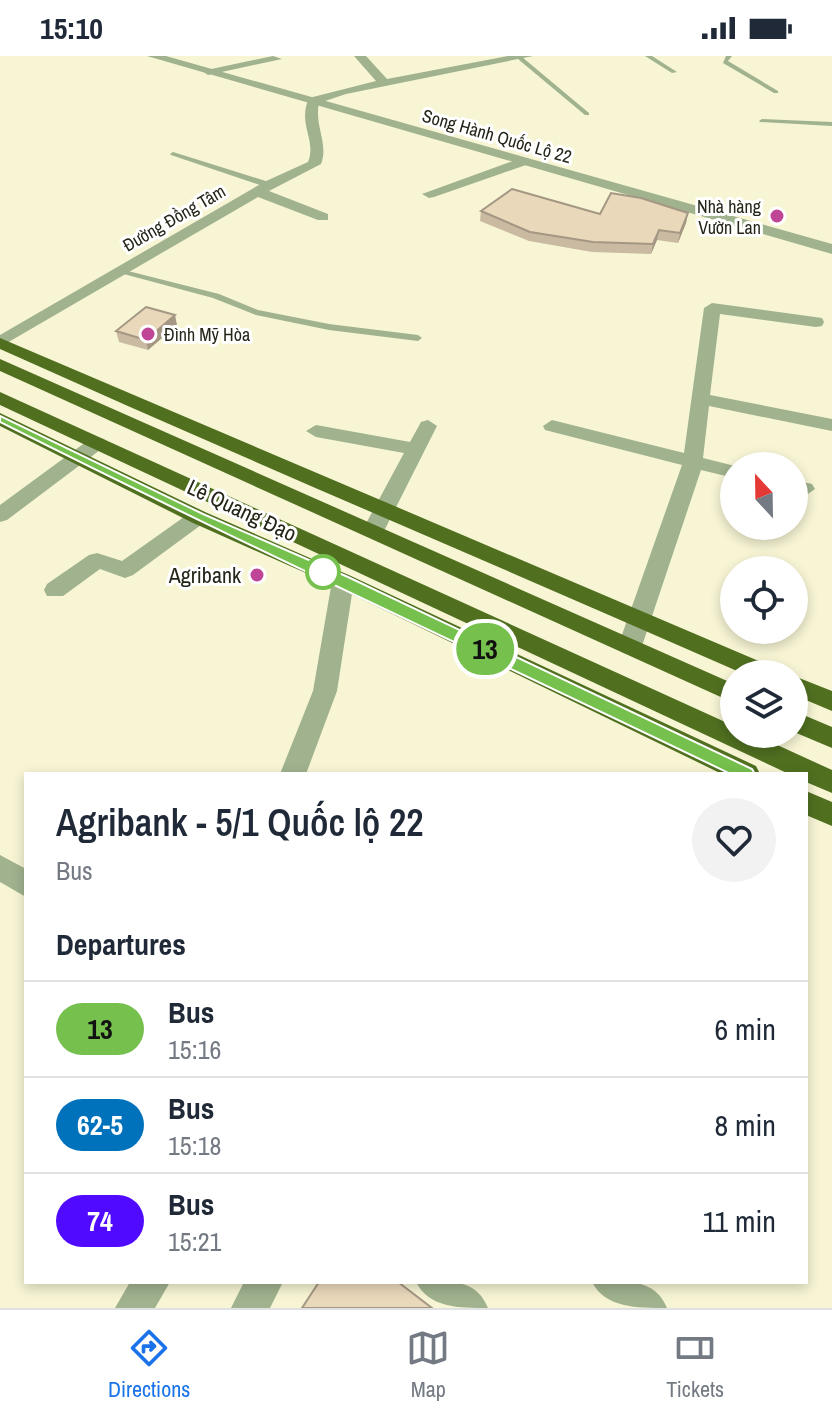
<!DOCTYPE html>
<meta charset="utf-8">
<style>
body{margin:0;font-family:"Archivo Narrow",sans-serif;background:#f2f2f3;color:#1f2937;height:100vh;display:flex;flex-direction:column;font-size:30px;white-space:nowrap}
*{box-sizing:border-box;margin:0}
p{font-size:26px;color:#747a83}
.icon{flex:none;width:44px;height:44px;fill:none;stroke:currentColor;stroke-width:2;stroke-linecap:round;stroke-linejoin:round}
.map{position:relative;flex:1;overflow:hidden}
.details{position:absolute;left:24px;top:716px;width:784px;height:512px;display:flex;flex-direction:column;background:#fff;border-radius:0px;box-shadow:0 4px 12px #0003}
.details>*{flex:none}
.badge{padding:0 16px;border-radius:26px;font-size:28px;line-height:52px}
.needle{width:52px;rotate:338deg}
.fabs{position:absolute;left:720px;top:396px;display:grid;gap:16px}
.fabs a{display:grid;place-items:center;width:88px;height:88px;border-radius:50%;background:#fff;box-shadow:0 4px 12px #0003;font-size:40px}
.map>.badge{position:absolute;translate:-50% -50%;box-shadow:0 0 0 4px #fff}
h2{padding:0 32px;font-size:30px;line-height:72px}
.round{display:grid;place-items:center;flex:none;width:84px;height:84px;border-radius:42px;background:#f2f2f3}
.headline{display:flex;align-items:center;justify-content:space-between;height:136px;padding:0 32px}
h1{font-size:38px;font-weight:600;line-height:60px}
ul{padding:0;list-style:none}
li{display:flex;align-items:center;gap:24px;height:96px;padding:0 32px;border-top:2px solid #e0e1e3}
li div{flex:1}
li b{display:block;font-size:30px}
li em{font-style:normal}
li .badge{min-width:88px;font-weight:700;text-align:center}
.status{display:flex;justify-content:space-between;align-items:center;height:56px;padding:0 40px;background:#fff;direction:ltr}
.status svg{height:22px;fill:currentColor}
.dock{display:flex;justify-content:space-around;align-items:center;height:112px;border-top:2px solid #e0e1e3;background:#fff;font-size:22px;color:#747a83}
.dock a{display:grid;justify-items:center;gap:4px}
.dock .selected{color:#1a73e8}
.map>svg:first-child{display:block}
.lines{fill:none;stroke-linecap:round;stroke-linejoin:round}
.service{fill:#a0b28e;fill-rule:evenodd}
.minor{fill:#a0b28e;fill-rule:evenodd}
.tertiary{fill:#a0b28e;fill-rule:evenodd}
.trunk{fill:#507020;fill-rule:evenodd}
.wall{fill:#c9baa1}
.shaded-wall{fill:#a49783}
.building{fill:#ead8bb;stroke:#a49783;stroke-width:2}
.line{fill:#76c04d;stroke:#fff;stroke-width:2}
.poi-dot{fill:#bf4597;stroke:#fff;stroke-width:3}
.stop-dot{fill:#fff;stroke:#76c04d;stroke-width:4}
.labels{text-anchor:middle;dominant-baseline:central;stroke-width:6;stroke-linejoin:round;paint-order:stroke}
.far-street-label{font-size:18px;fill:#262519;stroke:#fff}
.far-poi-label{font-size:18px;fill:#262519;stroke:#fff;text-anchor:end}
.street-label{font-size:22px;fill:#262519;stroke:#fff}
.poi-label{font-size:22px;fill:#262519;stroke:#fff;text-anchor:end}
</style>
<div class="status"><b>15:10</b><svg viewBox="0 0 49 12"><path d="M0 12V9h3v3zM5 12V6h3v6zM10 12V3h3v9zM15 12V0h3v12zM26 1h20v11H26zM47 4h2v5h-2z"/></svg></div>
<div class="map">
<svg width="832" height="1252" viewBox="0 0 832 1252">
<rect width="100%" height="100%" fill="#f7f5d4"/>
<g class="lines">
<path class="service" d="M645 0H652L677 16 672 17Z
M726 0H732L728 5 778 35V37H774L723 7Z
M518 1H522L589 57V59H585L518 3Z
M762 63 832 66V70L760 66 759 65Z
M173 96 272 127 273 129 266 131 171 99 170 98Z
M120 213 219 238 258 254 329 268 418 279 422 282 418 285 329 274 256 259 213 242 120 217Z"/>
<path class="minor" d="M273 0 282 3 208 19 202 15Z
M354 0H366L387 23 508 0H533L346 38 319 47C314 69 329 88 321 108L269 135 328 158V164H318L258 141 0 291V279L264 126 308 106C317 84 297 68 309 42L376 25Z
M521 102 528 106 526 109 434 141 429 142 422 138Z
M712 247 822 262 824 266 822 270 816 271 720 258 710 339 832 363V375L709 350 703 402 735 410 734 422 701 414 642 590 638 596 630 599 622 596 618 590 682 409 545 374 543 370 552 364 684 397 704 252Z
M428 364 437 370 384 475 380 480H366L362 475 404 397 316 381 306 375 316 369 410 386 421 366Z
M97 381 104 383 107 387 104 391 7 464 0 466V449L90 383Z
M794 424 812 428 815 433 805 440 794 437Z
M198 454 205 456 208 461 205 466 133 519 125 522 100 513 63 540H47L44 534 47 528 89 499 97 497 122 505 191 456Z
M343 517 351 520 354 525 337 635 306 718H280L313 635 332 525 335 520Z
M0 799 26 813V841L0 826Z
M130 1226H170L155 1252H115Z
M244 1226H283L270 1252H231Z
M416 1226C446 1226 475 1220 488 1252 459 1252 429 1252 416 1226Z
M592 1226C622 1226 654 1220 667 1252 637 1252 605 1252 592 1226Z"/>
<path class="tertiary" d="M147 0H166L832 188V198Z"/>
<path class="trunk" d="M0 282 775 612 779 618H744C496 509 247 404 0 293Z
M0 303 734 628V647L0 315Z
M0 336 734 670V678H753L832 714V737L806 726V718H789L0 349Z
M0 357 205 456 351 520 756 710 760 718H722L335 530 191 466 0 370Z
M794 620 832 635V655L794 639Z
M794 655 832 671V692L794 676Z
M806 735 832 746V770L806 759Z"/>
</g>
<path class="wall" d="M481 155 600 158 688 157 686 167 678 187 657 184 651 198 592 196 529 185 480 165Z
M177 269 148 294 119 286 116 275Z"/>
<path class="shaded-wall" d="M688 157 686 167 678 187 680 177Z
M659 174 657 184 651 198 653 188Z
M175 259 177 269 148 294 146 284Z"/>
<path class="building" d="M512 133 600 158 611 137 641 142 688 157 680 177 659 174 653 188 593 186 530 176 481 155Z
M146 251 175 259 146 284 116 275Z
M319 1226H398L432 1252H302Z"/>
<path class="line" d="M0 360 203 458 348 521 752 713 755 718 746 725 741 723C493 603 242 488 0 366Z"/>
<g class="poi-dot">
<circle cx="777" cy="160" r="8"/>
<circle cx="148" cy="278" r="8"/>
<circle cx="257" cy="519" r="8"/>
</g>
<circle class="stop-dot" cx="323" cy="516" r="16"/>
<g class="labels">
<g class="far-street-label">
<text transform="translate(497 80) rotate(16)">Song Hành Quốc Lộ 22</text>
<text transform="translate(174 162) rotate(-30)">Đường Đồng Tâm</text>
</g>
<g class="far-poi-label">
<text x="761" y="150">Nhà hàng<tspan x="761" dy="21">Vườn Lan</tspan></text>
<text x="164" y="278" text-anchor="start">Đình Mỹ Hòa</text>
</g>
<g class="street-label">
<text transform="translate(242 454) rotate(25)">Lê Quang Đạo</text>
</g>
<g class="poi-label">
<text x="241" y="519">Agribank</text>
</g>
</g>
</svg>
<div class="fabs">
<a><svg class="needle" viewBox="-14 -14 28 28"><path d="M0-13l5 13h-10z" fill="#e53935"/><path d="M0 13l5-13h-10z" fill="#747a83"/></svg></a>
<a><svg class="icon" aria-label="locate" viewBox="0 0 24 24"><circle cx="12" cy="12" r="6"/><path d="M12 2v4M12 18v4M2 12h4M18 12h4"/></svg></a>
<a><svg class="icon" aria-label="layers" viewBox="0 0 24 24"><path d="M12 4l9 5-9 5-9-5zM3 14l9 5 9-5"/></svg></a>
</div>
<b class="badge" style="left:485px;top:593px;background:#76c04d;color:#111">13</b>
<section class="details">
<div class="headline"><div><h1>Agribank - 5/1 Quốc lộ 22</h1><p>Bus</p></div><a class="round"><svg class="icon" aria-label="heart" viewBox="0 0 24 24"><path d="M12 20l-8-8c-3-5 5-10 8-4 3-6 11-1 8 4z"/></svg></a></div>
<h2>Departures</h2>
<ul>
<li><span class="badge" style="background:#76c04d;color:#111">13</span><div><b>Bus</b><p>15:16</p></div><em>6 min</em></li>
<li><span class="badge" style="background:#0072bc;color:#fff">62-5</span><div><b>Bus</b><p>15:18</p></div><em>8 min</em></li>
<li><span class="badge" style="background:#4f0aff;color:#fff">74</span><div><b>Bus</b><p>15:21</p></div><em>11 min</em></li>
</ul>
</section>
</div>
<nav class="dock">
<a class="selected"><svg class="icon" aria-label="directions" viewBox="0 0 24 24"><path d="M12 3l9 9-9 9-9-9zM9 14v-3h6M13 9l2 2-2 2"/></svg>Directions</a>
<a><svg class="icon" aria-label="map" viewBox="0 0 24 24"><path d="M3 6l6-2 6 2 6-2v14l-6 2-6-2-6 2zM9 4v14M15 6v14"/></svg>Map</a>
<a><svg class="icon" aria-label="tickets" viewBox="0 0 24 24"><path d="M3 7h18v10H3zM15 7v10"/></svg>Tickets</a>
</nav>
